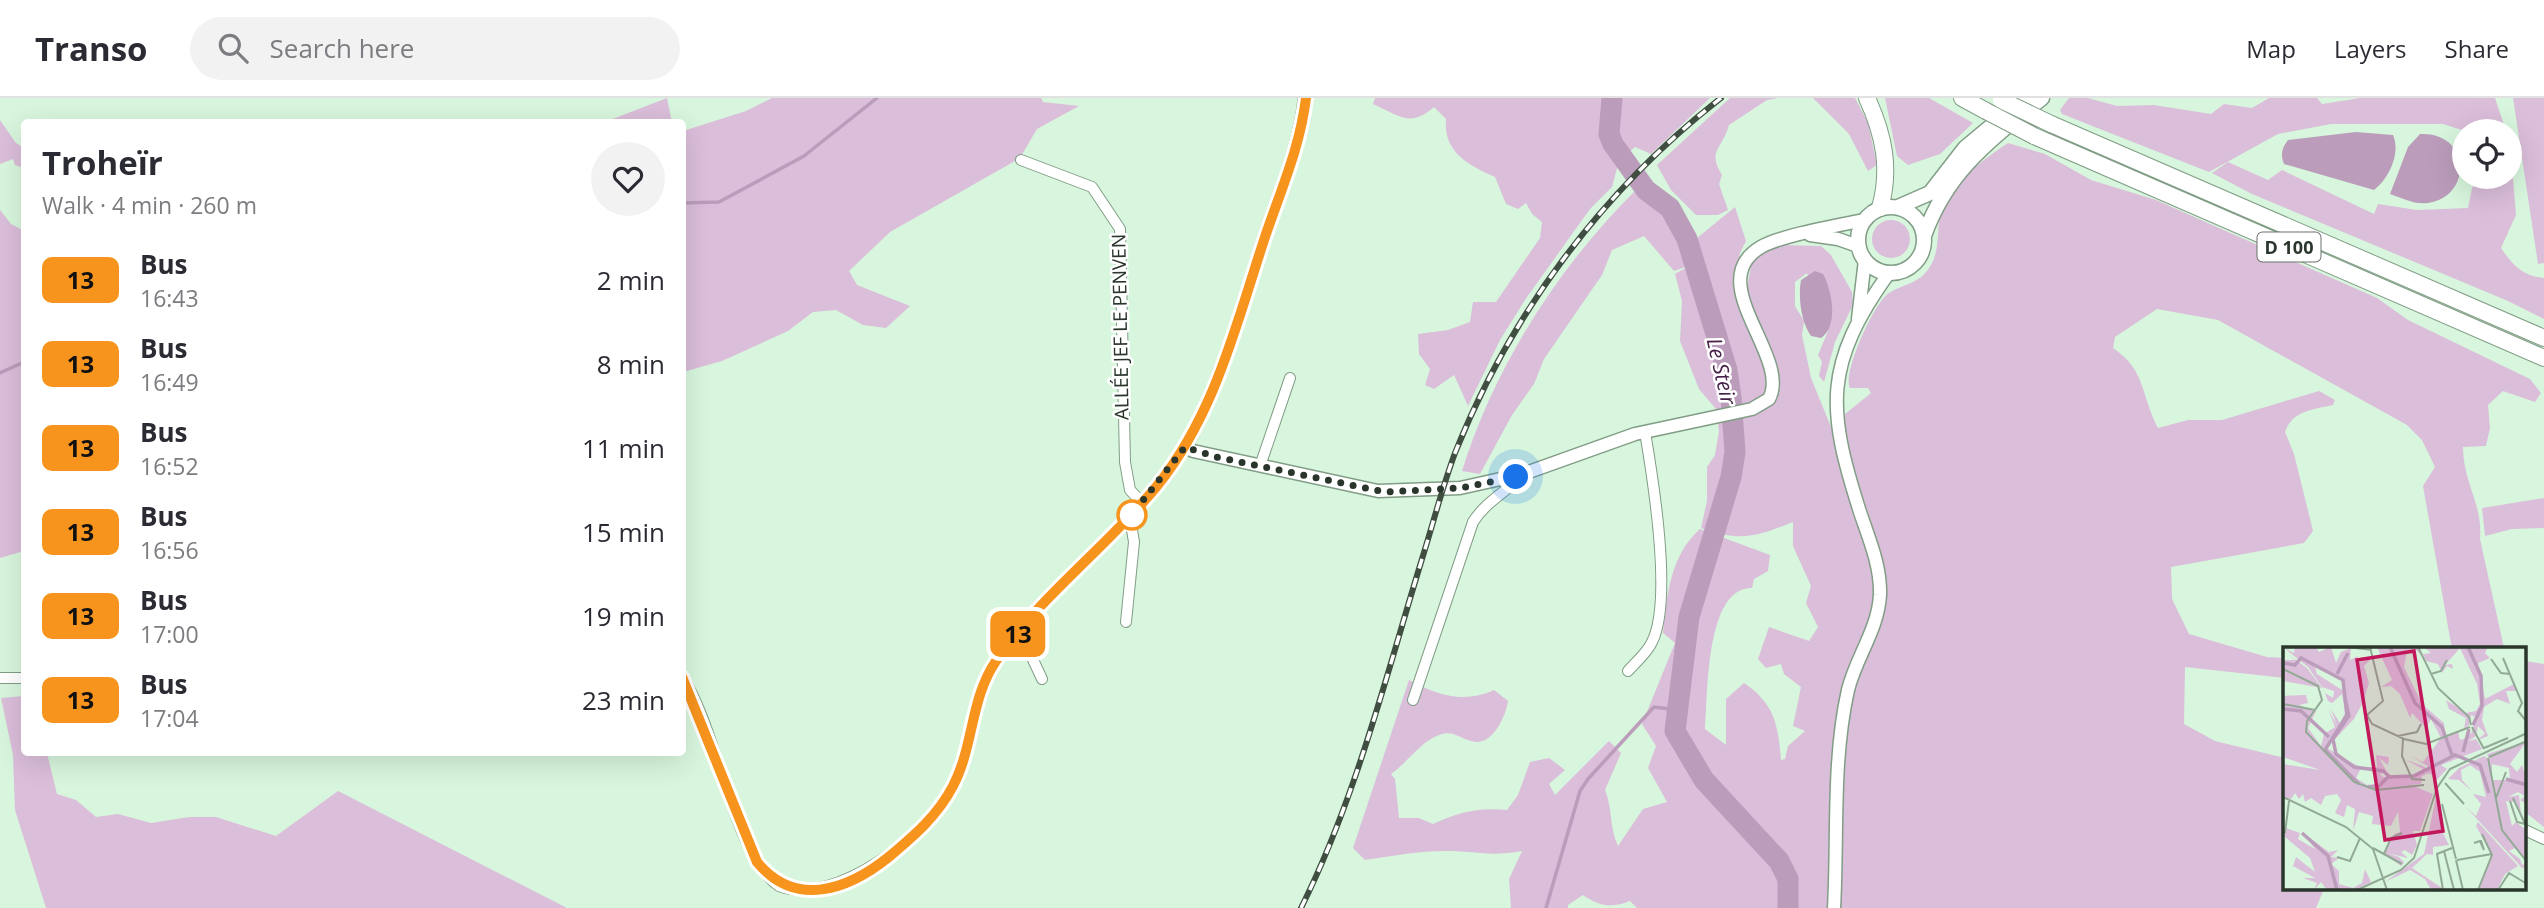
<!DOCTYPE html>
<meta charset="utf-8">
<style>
body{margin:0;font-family:"Open Sans",sans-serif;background:#f2f2f3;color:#2b2b33;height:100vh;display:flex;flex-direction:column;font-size:26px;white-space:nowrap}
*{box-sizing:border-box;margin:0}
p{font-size:23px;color:#7c7c81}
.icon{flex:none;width:38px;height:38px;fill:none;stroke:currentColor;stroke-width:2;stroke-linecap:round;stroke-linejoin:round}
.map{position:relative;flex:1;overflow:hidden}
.side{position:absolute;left:21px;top:21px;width:665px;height:637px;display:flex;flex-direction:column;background:#fff;border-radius:7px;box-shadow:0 7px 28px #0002}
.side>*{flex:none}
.badge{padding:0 14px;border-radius:10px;font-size:24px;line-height:46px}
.fabs{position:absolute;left:2452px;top:21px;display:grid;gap:14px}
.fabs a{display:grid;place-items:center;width:70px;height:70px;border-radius:50%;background:#fff;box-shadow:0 7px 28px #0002;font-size:35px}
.you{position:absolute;width:35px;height:35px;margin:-18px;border:5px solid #fff;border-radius:50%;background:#1a73e8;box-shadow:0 0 0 10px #1a73e833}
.map>.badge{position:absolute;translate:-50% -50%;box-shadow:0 0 0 4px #fff}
.round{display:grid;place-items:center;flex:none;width:74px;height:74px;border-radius:37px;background:#f2f2f3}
.headline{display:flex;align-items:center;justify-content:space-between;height:119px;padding:0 21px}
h1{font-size:33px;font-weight:700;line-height:52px}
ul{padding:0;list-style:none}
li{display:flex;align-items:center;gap:21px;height:84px;padding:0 21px}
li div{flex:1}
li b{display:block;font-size:26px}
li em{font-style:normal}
li .badge{min-width:77px;font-weight:700;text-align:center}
header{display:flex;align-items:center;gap:42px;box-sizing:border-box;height:98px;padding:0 35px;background:#fff;border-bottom:2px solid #e1e1e2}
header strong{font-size:33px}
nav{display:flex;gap:38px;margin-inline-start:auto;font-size:24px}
.search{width:490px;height:63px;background:#f2f2f3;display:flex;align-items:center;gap:18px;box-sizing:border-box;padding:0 24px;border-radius:38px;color:#7c7c81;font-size:26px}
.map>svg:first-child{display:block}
.green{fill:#dbbeda}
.water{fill:#bb9dbb}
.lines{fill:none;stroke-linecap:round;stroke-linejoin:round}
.stream{stroke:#bb9dbb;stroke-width:3.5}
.river{stroke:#bb9dbb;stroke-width:21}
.minor-casing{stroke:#819d86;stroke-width:12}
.tertiary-casing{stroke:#819d86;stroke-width:15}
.secondary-casing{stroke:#819d86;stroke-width:17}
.trunk-casing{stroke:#819d86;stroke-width:18}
.minor{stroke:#fff;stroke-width:10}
.tertiary{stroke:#fff;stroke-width:12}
.secondary{stroke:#fff;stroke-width:14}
.trunk{stroke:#fff;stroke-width:16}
.rail-casing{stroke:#404e42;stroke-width:6}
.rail{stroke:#fff;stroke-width:3.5;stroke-dasharray:10;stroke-linecap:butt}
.trunk-bridge-casing{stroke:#819d86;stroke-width:18;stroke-linecap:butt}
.trunk-bridge{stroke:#fff;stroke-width:16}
.line-casing{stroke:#fff;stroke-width:16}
.line{stroke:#f7941d;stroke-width:10}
.walk{stroke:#2a362c;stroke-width:7;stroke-dasharray:0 12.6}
.stop-dot{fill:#fff;stroke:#f7941d;stroke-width:3.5}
.labels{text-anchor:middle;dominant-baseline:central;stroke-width:5;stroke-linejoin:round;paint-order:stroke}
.shield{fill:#fff;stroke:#6a726b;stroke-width:2}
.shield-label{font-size:18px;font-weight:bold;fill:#2a362c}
.street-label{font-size:19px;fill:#2a362c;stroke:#fff}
.water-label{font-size:21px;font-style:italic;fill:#482149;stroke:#fff}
.inset-river{fill:none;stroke:#bb9dbb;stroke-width:3.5}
.inset-road{fill:none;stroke:#92a996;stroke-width:2}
.view{fill:#c2185b;fill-opacity:0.15;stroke:#c2185b;stroke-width:3.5}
.inset-edge{fill:none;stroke:#2a362c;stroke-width:3.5}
</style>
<header>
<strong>Transo</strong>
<div class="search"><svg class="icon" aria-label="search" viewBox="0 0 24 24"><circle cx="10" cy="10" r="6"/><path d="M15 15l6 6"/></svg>Search here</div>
<nav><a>Map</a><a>Layers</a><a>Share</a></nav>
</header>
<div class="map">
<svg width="2544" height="810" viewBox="0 0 2544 810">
<rect width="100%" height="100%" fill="#d8f6dd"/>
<path class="green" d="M667 0 672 24H605Z
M772 0H1041L1043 4 1079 8 1037 31 1020 60 890 134 849 173 857 187 910 208 886 230 863 227 836 212 813 214 788 233 722 263 683 274V33L746 13Z
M1375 0H1710L1651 56 1635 49 1619 63 1612 89 1590 111 1527 199 1500 242 1468 308 1454 277 1434 291 1425 287 1430 271 1419 256 1418 236 1448 232 1470 224 1473 204H1496L1540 140 1542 124 1532 116 1526 105 1518 111 1506 106 1495 79C1468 67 1443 54 1446 21L1434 9C1410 30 1400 18 1373 6Z
M1730 0H1778L1767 2 1729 27C1722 52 1707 52 1722 77L1719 86 1728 112 1718 117H1696L1671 92 1657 67Z
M1813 0H1855L1868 25 1877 67 1868 73 1849 36Z
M1885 0H1929L1973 25 1940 56 1908 67 1897 58Z
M2069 0H2088L2117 8 2154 7 2211 16 2224 6 2252 10 2269 0H2317L2322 6 2360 0H2495L2506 33H2465L2443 26H2331L2278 36 2209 74 2062 16 2060 12Z
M2513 0H2544V165L2538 166Z
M0 22 16 45 24 50V70L15 67 13 61 0 66Z
M2510 44 2516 117 2501 150C2513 167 2522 178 2544 180V221L2508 203 2252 96 2212 75 2228 64 2268 82 2282 72 2374 116 2378 106 2417 112 2468 110 2472 90 2480 79H2510Z
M2008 45 2045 56 2091 82 2156 102 2377 200 2408 222 2530 281 2541 295 2535 304 2503 293 2488 307 2490 330 2486 348 2463 349C2463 385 2483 406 2480 441L2504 550 2452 551 2423 388 2435 369 2422 342 2407 327 2218 222 2157 211 2115 239 2113 250C2146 272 2141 298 2158 330L2188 322H2222L2319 293 2335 302 2333 307C2312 312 2293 312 2285 334L2294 356 2313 433 2304 445 2171 469 2172 501 2189 536 2267 559 2285 560V580L2185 569 2184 626 2215 643 2285 660V791H2324L2316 810H1637L1630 803C1612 810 1600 809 1583 797L1568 807V810H1511L1509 781 1522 753C1490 759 1477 753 1446 753 1419 753 1391 758 1365 762L1353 750 1409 582C1437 597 1464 606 1494 592L1508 603C1506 617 1494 645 1476 644 1462 643 1454 631 1439 637 1420 644 1407 665 1391 676L1395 681 1399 720H1419L1433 726C1458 714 1479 709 1507 712L1518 697 1530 664 1549 660 1565 672 1549 686 1555 697 1609 643 1621 655 1605 692C1613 712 1609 729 1618 748L1643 711 1667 704 1648 670 1656 648 1642 626 1675 545 1663 535C1667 497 1670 458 1700 431L1770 457 1768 473 1754 481 1752 490C1705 489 1708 598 1705 631L1726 647V601L1744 585C1775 606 1778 627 1781 662L1785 661 1788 648 1805 633 1793 628 1801 589 1784 576 1781 566 1766 570 1758 561 1769 529 1809 543 1818 529 1806 505 1811 488 1793 448V424C1755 439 1742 444 1701 430L1707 403V369L1715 357 1719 333 1716 311 1699 291 1680 243 1682 203 1675 176 1691 167 1674 173 1644 138 1612 152 1602 177 1544 261 1534 286 1512 317 1480 376 1462 373C1495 267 1560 166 1640 88L1665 117 1692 167 1701 160 1697 140 1735 109 1746 143 1739 157 1745 160 1746 195 1752 163 1760 153 1780 147 1821 148 1831 157 1852 194 1853 207 1835 244 1824 284 1819 278 1822 264 1818 257 1828 233 1807 175 1795 184V208L1804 223 1802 237 1811 280 1840 351 1845 352V316L1871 295 1868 290H1850C1842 275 1875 203 1889 195 1903 186 1919 186 1929 170 1939 156 1937 140 1939 124 1945 88 1980 64 2008 45Z
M0 112 11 126 24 133V453L0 460Z
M1872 141a19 19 0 1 1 38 0a19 19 0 1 1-38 0Z
M2544 400V430L2512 431 2485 438 2482 410Z
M2525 563 2544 566V729L2525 714Z
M24 598V654L47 655 57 696 76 702 96 719 118 716 151 725 189 719H216L276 738 338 693 567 810H46L15 712 13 657 1 600Z"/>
<path class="water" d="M2356 34 2393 37C2401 55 2389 81 2374 92L2284 66C2280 56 2282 50 2288 42Z
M2420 36C2471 33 2473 99 2428 105 2415 107 2402 100 2390 96L2408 49Z
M1815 173 1823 176C1832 192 1839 228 1821 240L1811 238C1801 224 1798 199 1801 182Z"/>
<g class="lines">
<path class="stream" d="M682 105 719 104 804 58 877 0
M0 275 24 264
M1546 810 1580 693 1588 681 1654 609 1678 612"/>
<path class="river" d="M1612 0 1609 36 1613 46 1646 92 1670 110 1687 141 1727 272 1731 299 1735 354 1731 379 1689 519 1675 633 1704 682 1779 763 1788 781V810"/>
<defs>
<path id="minor" d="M1021 62 1092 89 1120 131 1125 364 1130 392 1142 405
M1260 368 1290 280
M1126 424 1132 432 1134 444 1126 524
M1023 530 1028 551 1042 581
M1628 573C1636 564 1647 555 1652 544 1673 502 1653 381 1645 334
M682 579C717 628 733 758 779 788 835 810 930 735 954 687 975 644 972 594 1002 554 1057 481 1134 427 1185 349
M0 580H24
M1413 602 1473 424C1486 403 1507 394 1523 376
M2525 732 2544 741"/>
<path id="tertiary" d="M1305 0C1300 51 1279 95 1263 144 1241 214 1221 285 1185 349L1193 353 1378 393 1460 390 1523 376 1635 336 1752 311 1769 301C1792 259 1701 184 1761 149 1781 137 1840 127 1864 122
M1810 137 1838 141 1858 148
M1858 221 1865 162
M1834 810C1838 738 1832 663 1848 592 1856 559 1878 532 1880 497 1881 468 1869 441 1860 414 1827 311 1823 267 1889 175"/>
<path id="secondary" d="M1898 109 1930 95 1965 50 2025 0
M1858 142a33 33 0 1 1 66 0a33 33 0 1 1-66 0Z
M1924 138C1947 73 1990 42 2042 0"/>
<path id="trunk" d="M1867 0C1884 37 1891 71 1880 110
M1962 0 1986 13
M2051 26 2544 240
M2034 38 2544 260"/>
</defs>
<use href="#minor" class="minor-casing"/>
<use href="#tertiary" class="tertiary-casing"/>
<use href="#secondary" class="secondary-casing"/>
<use href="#trunk" class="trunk-casing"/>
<use href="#minor" class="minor"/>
<use href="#tertiary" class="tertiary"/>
<use href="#secondary" class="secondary"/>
<use href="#trunk" class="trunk"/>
<defs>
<path id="rail" d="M1301 810C1356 700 1386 578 1422 461 1433 426 1442 390 1455 355 1511 215 1602 93 1721 0"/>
</defs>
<use href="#rail" class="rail-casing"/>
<use href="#rail" class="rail"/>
<defs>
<path id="trunk-bridge" d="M2001 2 2051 26
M1986 13 2034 38"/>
</defs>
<use href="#trunk-bridge" class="trunk-bridge-casing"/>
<use href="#trunk-bridge" class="trunk-bridge"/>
</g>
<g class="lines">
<defs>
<path id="line" d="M682 579 757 764C795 810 847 793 890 758 915 737 938 717 953 688 974 648 970 601 996 563 1040 498 1107 449 1157 388 1215 316 1236 227 1264 142 1280 94 1300 50 1306 0"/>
</defs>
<use href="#line" class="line-casing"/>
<use href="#line" class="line"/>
<path class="walk" d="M1132 417 1126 424 1185 349 1216 359 1385 394 1460 390 1516 379"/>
</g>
<circle class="stop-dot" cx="1132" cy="417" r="14"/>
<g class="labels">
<rect class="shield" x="2257.5" y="134.5" width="63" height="29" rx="5"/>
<g class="shield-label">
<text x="2289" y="149">D 100</text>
</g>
<g class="street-label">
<text transform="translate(1120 229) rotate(-91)">ALLÉE JEF LE PENVEN</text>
</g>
<g class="water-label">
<text transform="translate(1722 273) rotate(77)">Le Steir</text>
</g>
</g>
<g transform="translate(2283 549)">
<rect width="243" height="243" fill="#d8f6dd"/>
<path d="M0 0 11 6 12 0H33L36 5 48 0 53 16 58 5 68 1 67 13 75 9 73 17 89 11 81 19 86 36 80 55 71 72 51 93 47 91 44 101 78 121 73 131 84 138 92 137V125L80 120H94L93 108 106 110 105 118 96 111 104 125 97 127 100 130 127 129 140 122 121 112 142 120V127L146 120 127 108 140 115 158 91 148 72 143 81 129 66 127 71 117 47 108 39 98 40 109 33 94 0H134L138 3V8L132 2 128 7 124 4 121 20 139 57 161 76 162 89 175 85 177 93 184 91 186 84 188 87 193 70 188 68 186 78 181 82 183 71 166 62 163 53 183 66 193 64 197 57 194 37 177 1 162 18 169 17 170 22 164 19 159 26 155 17 143 14 140 7 148 6 141 0H205L202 6 207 11 195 16 202 52 231 37 234 44H223L227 57 214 52 201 60 199 73 205 89 195 93 202 86 195 79 193 89 185 94 193 92 199 102 158 118 164 122 150 137 152 130 146 126 139 129 138 137 128 138 150 147 137 184H130L134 198 129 208 122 203 118 205 125 211 104 206 116 210 121 215 118 219 102 207 111 187 117 185 115 165 108 179 89 177 90 169 76 165 70 184 72 162 64 158 61 170 52 166 58 153 54 147 42 149 38 158 28 151 22 155 20 147 16 152 12 146 8 152 0 150V117L37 123 0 110V49L23 48 25 56 16 58 33 64 25 81 38 99 41 87 52 80 45 62 54 79 48 62 57 76 62 66 59 47 49 56 45 54 42 46 50 51 51 44 39 40 25 20ZM32 20 54 28 61 37 59 43 34 27ZM0 4 24 21 39 41 0 34V13H12ZM243 95 227 117 234 125 239 118 243 130 242 156 237 153 242 149 235 145 225 150 236 148 238 167 233 155 223 154 229 179 233 175 243 183V214L232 201 226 204 237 212 239 218 243 216 240 222 183 160 193 169 198 157 190 147 203 150 197 125 187 118 178 123 179 133 189 144 176 133 165 132 176 121 201 109 206 112 204 107ZM209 117 226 121 227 133H209ZM153 150 158 182 166 198 150 200V208L144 207 129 221 162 243H148L142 232 127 223 102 235 141 207ZM195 175 235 219 222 227 214 243H196L209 208 193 179ZM0 180 17 186 15 192 32 202 19 185 46 205 55 203 48 210 56 211 48 217 56 224V237L70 241 79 236 82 222 88 235 72 243H44L38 235 31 243 34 236 20 231H32L10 219 13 210 32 225 27 211 2 190Z" fill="#dbbeda" fill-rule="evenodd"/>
<path class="inset-river" d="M107 0 132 56 159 80 169 108M185 0 198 29 199 59 190 78M0 16 12 18 18 11 60 33 64 68 42 103 76 137M54 27 65 6M62 51 66 69 50 92 53 107 71 120 100 124 107 130M0 62 18 64 46 90M180 105 186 82M223 132 244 138M85 140 96 139 105 130 131 129 172 108 197 118 206 146M19 186 45 209 54 243"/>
<path class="inset-road" d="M64 0 89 3M87 0 100 54 84 68 89 77 121 92 143 97 187 80M135 0 155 41 186 70 188 78M220 11 239 56 235 64 244 75M208 12 218 26 227 27M0 22 35 39 39 53 24 74 23 85 71 135 93 143 141 138M148 27 158 24 164 13M0 57 32 63M189 80 201 102M115 89 134 85 138 77M120 92 119 109 129 132 142 133M201 101 225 91M206 110 244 94M205 111 219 183 244 215M162 136 181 157M0 150 63 180 90 202 104 243M213 151 223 125M230 151 244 181M227 154 234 175 242 177M159 157 173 212M2 186 6 154M191 196 197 194H198L201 203 197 194M90 201 119 217M161 204 171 243M101 207 108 191 119 186M54 210 67 214 77 191M173 213 180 243M174 213 209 207M74 243 118 223 131 211 154 141 167 122 244 86M160 243 154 207 169 201M195 243 209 208 199 187M215 243 226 226 244 237"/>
<path class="view" d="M131 4 160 184 102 193 74 13Z"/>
<rect width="243" height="243" class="inset-edge"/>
</g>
</svg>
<div class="fabs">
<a><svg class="icon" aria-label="locate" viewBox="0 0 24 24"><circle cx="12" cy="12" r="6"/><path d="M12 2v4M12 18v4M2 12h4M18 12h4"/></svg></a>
</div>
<div class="you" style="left:1516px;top:379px"></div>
<b class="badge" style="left:1018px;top:536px;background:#f7941d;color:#111">13</b>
<section class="side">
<div class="headline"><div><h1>Troheïr</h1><p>Walk · 4 min · 260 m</p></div><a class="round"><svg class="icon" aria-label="heart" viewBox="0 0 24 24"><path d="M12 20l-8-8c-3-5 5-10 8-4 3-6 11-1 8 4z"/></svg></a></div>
<ul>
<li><span class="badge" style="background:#f7941d;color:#111">13</span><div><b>Bus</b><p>16:43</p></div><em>2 min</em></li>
<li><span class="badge" style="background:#f7941d;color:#111">13</span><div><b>Bus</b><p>16:49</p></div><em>8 min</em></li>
<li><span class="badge" style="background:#f7941d;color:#111">13</span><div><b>Bus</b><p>16:52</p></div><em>11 min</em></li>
<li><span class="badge" style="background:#f7941d;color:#111">13</span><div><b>Bus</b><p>16:56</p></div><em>15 min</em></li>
<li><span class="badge" style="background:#f7941d;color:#111">13</span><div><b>Bus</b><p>17:00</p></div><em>19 min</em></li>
<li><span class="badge" style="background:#f7941d;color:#111">13</span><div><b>Bus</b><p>17:04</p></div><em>23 min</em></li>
</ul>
</section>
</div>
